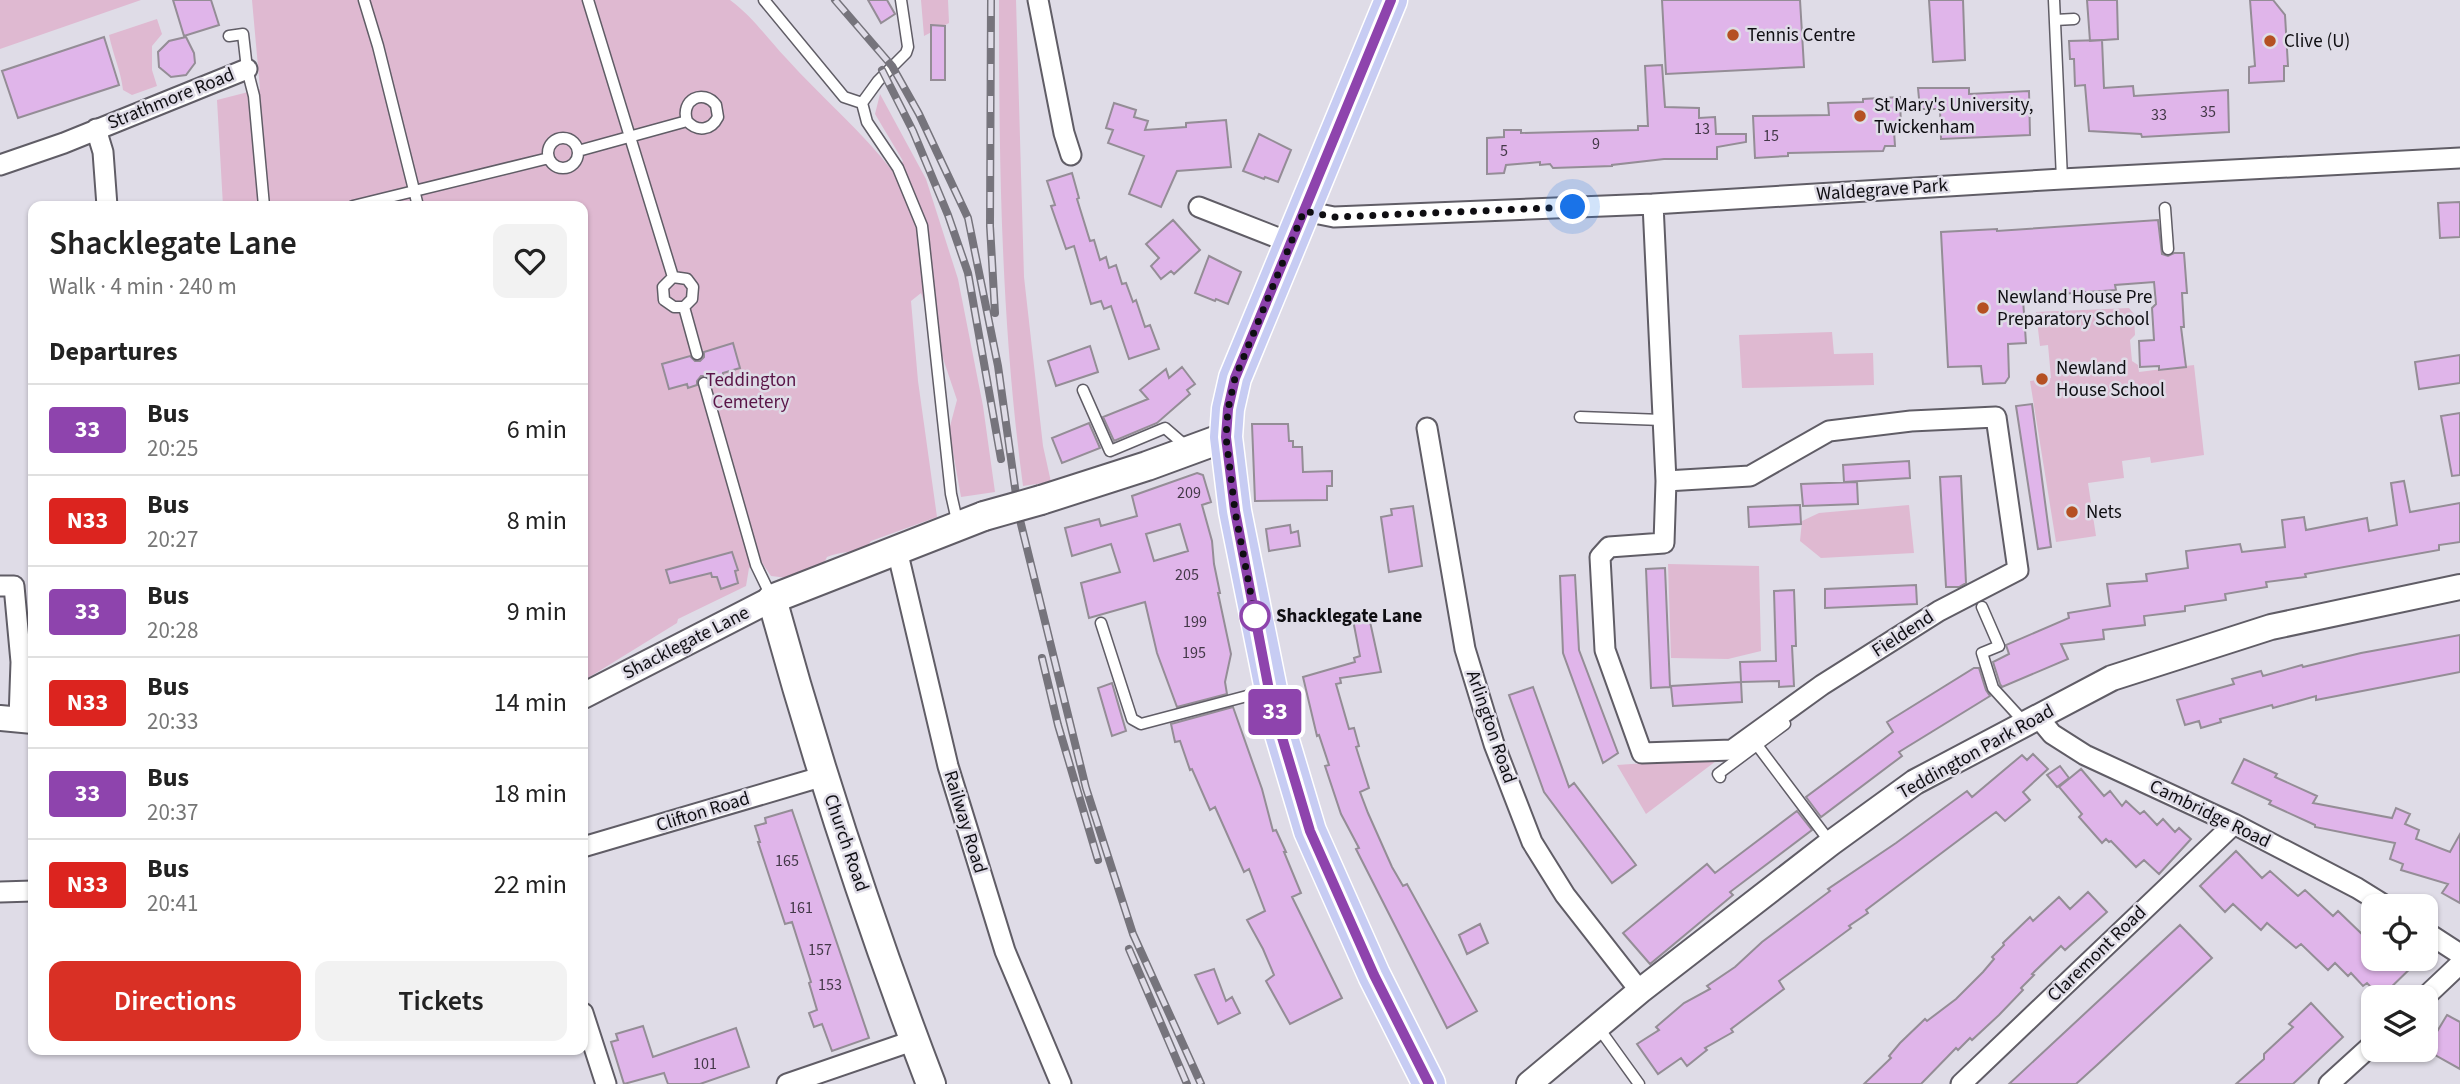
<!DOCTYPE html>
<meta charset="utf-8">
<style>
body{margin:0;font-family:"Source Sans 3",sans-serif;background:#f2f2f2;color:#222;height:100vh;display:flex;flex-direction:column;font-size:26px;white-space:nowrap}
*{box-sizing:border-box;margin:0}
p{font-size:23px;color:#767676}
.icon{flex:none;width:38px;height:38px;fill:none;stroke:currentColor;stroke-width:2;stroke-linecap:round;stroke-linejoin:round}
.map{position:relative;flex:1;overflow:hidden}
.details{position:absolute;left:28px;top:201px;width:560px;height:854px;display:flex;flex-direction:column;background:#fff;border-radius:14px;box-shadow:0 2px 5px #0004}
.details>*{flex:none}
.badge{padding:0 14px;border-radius:5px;font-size:24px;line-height:46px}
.fabs{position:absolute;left:2361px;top:894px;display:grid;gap:14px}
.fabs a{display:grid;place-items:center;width:77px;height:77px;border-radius:14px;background:#fff;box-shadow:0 2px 5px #0004;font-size:35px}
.you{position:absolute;width:35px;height:35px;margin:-18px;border:5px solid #fff;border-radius:50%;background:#1a73e8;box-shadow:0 0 0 10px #1a73e833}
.map>.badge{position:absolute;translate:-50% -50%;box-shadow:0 0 0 4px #fff}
h2{padding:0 21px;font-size:26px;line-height:63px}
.round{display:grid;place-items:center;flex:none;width:74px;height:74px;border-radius:14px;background:#f2f2f2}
.head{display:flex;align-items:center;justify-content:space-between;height:119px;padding:0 21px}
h1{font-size:33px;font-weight:600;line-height:52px}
.button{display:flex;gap:14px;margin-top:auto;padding:14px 21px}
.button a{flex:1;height:80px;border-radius:14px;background:#d93025;color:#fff;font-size:28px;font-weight:600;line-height:80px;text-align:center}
.button a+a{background:#f2f2f2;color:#222}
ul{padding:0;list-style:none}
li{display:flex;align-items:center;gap:21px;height:91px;padding:0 21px;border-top:2px solid #e0e0e0}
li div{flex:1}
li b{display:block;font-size:26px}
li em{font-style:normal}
li .badge{min-width:77px;font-weight:700;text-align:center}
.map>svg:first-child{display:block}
.green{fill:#dfb9d1}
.building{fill:#e0b5ea;stroke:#948d96;stroke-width:2;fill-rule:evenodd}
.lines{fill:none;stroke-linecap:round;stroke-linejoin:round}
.service-casing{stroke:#605d66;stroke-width:13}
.minor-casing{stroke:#605d66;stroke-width:23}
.tertiary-casing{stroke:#605d66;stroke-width:28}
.secondary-casing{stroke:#605d66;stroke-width:32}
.primary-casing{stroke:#fff;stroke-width:35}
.service{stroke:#fff;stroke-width:10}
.minor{stroke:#fff;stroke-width:19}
.tertiary{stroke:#fff;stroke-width:24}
.secondary{stroke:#fff;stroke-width:28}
.primary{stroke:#c7ccf3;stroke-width:32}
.rail-casing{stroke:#76747c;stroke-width:8}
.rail{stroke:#dfdce7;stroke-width:5;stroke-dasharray:16;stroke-linecap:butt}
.secondary-bridge-casing{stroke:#605d66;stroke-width:32;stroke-linecap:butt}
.secondary-bridge{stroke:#fff;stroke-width:28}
.line-casing{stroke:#fff;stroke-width:16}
.line{stroke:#8e44ad;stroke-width:10}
.walk{stroke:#0f0e12;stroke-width:7;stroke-dasharray:0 12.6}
.poi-dot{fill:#b55022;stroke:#dfdce7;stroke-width:2.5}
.stop-dot{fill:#fff;stroke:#8e44ad;stroke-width:3.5}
.labels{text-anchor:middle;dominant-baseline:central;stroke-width:5;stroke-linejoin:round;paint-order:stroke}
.number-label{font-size:16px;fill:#433848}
.poi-label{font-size:19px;fill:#0f0e12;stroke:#dfdce7;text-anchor:start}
.street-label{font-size:19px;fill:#0f0e12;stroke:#dfdce7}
.park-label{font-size:19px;fill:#5a1548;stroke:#dfdce7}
.stop-label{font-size:19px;font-weight:bold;fill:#0f0e12;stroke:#dfdce7;text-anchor:start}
</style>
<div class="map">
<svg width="2460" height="1084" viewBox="0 0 2460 1084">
<rect width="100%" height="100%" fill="#dfdce7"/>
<path class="green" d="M0 0H141L0 49Z
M252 0H730C753 17 767 38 786 58 822 98 861 130 894 173L903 161 875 114 880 94 926 179 958 279 983 406 995 492 961 497 949 430 957 400 921 293 911 301 918 381 937 517 871 541 865 549C851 552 840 552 827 557L822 567 788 578 771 576 762 563 749 568 746 586 678 619 677 623 583 681V206H223L217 100 260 89Z
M921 0H948L949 23 924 36Z
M999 0H1016L1024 277 1043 446 1051 482 1023 486C1001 322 999 165 999 0Z
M157 19 162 34 152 46V70L157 86 132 95 123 90C121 71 113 55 109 35Z
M2129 308 2134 314 2135 335 2130 340 2132 361 2138 365 2139 372 2194 365 2204 455 2151 463 2150 457 2122 461 2124 478 2088 483 2096 536 2056 542 2030 381 2051 378 2048 345 2040 346 2036 312Z
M1832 332 1834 354 1873 353 1874 385 1742 388 1739 335Z
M1909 505 1914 553 1821 558 1800 541 1802 521 1819 513Z
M1668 564 1759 566 1761 651 1728 659 1671 658Z
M1720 758 1646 814 1617 765Z"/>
<path class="building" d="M173 0H211L219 25 184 36Z
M868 0H887L895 14 881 23Z
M1662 0H1800L1804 67 1666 74Z
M1929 0H1963L1965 60 1933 62Z
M2087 0H2117L2118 39 2090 41Z
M2250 0H2273L2285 15 2288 66H2284V81L2249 83V67L2255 66Z
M931 25 945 26V80H931Z
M104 37 119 85 18 118 2 71Z
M186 37 194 53 195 63 186 75 171 77 159 67 158 52 169 41Z
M2102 40 2104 88 2133 86 2134 96 2228 90 2229 132 2142 137 2141 134 2089 131 2085 85 2075 86 2074 59H2070L2069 41Z
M1662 65 1665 107 1699 108V118L1715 117 1716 134H1746V142L1717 147V159H1664L1612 165V166L1553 168 1550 164 1540 165V162L1506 165 1504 173 1487 174V138L1504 137V130H1521V133L1638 130V126H1648L1645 66Z
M1918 88H1969V94L2029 91 2030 135 1941 139 1940 109H1920Z
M1900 97 1901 128 1894 131 1895 146H1885L1883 151 1788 153V156L1755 158 1753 116 1829 115 1828 103 1863 102V99Z
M1114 103 1136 110 1134 117 1148 121 1145 130 1186 127V123L1226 120 1231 167 1177 171 1161 207 1129 194 1144 156 1108 143 1113 130 1106 128Z
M1259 134 1291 150 1278 182 1265 177 1264 179 1243 171Z
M1072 173 1079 198 1077 199 1090 241 1094 240 1100 260 1106 257 1109 268 1116 265 1122 284 1126 283 1133 302 1136 300 1145 327 1150 325 1159 349 1129 359 1111 306 1104 309 1101 301 1091 304 1074 246 1066 249 1051 206 1055 205 1047 181Z
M2460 202V237L2440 238 2438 203Z
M1173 220 1200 250 1174 274 1171 271 1161 279 1151 266 1159 258 1146 244Z
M2158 220 2162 254 2168 256 2174 253H2184L2187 293H2182L2184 327H2181L2186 367 2159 370V366L2140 367 2139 341 2154 340 2152 308 2156 304 2154 282 2115 285 2116 290 2047 295V299H2023L2026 343 2008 344 2009 377 2005 383 1983 384 1981 366 1948 367 1941 232 1997 229V231Z
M1209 256 1241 272 1228 304 1216 299 1215 301 1195 293Z
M733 343 740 368 723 373V377L711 380 706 376H701L697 381V385L688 388 687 384 669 389 662 364 690 356 695 361H700L704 357V352Z
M1090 346 1098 372 1056 386 1048 361Z
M2460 355V383L2419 389 2415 362Z
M1182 367 1195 384 1187 390 1190 394 1157 423 1114 441 1103 417 1148 399 1140 390 1166 369 1169 378Z
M2032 404 2051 547 2038 549 2016 406Z
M2460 413V475L2452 476 2441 416Z
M1089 423 1100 448 1062 463 1052 438Z
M1252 424H1288L1289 441H1293V447H1302L1303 472 1332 471V486H1327V500L1255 501Z
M1909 461 1910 478 1844 482 1843 465Z
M1197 473 1203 475 1211 502 1202 505 1212 541 1214 564 1220 593H1218L1231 654 1225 682 1227 694 1177 707 1157 653 1145 602 1089 618 1081 583 1120 572 1111 544 1072 556 1065 528 1099 519 1101 526 1137 516 1132 496ZM1180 524 1188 551 1154 561 1146 534Z
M1961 476 1966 583 1959 587H1946L1940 477Z
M2404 481 2410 512 2460 503V542L2439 545V550L2305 574 2306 577 2266 582 2267 587 2225 594 2226 600 2185 606V611L2144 616 2145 625 2103 630 2104 639 2061 644 2068 659 2002 687 2000 684 1993 662 2009 654 2006 645 2069 618 2068 613 2110 606 2107 584 2147 581 2146 574 2188 568 2186 551 2240 544 2242 552 2285 547 2282 520 2304 517 2306 530 2367 518 2369 531 2397 525 2391 483Z
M1857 482 1858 504 1803 506 1801 484Z
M1800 505 1801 524 1749 527 1748 507Z
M1413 506 1422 566 1389 572 1381 517 1392 515 1391 509Z
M1290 525 1291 533 1298 531 1300 546 1269 551 1266 529Z
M732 552 738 570 735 571 738 583 721 589 717 577H712L711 573 670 583 666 570Z
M1665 568 1670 687 1651 688 1646 569Z
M1575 575 1579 650 1618 753 1603 763 1563 653 1560 576Z
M1916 585 1917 604 1825 608V589Z
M1794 590 1796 646H1792L1794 686 1779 687V681L1741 682 1740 662 1776 661 1774 591Z
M1369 617 1381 672 1340 678 1341 683 1336 684 1349 729 1354 728 1359 746 1356 747 1369 788 1360 792 1368 813 1392 867 1403 886 1407 884 1477 1011 1447 1028 1356 849 1359 848 1341 814 1325 766 1329 765 1319 735 1317 736 1303 677 1355 662 1354 658 1360 656 1353 620Z
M2460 635V672L2316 700V696L2273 708 2272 705 2220 719 2221 722 2201 728 2199 721 2185 725 2177 700 2234 684 2232 679 2261 671 2263 676 2302 665 2303 667 2361 653Z
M1974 668H1979L1986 690 1990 696 1899 752 1902 756 1821 817 1806 797 1893 732 1887 722Z
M1741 682 1742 702 1673 706 1671 686Z
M1112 683 1126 731 1112 736 1098 688Z
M1533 687 1569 787 1574 783 1636 865 1612 883 1544 792 1509 695Z
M1233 707 1262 789 1273 831 1276 830 1286 852H1284L1301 893 1292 897 1342 998 1290 1024 1266 981 1274 975 1263 949 1247 920 1265 911 1249 869 1244 872 1215 807 1210 810 1192 769 1190 770 1180 741 1175 742 1171 724Z
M2033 754 2048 769 2023 792 2030 800 2005 821 1996 812 1866 910 1868 913 1849 926 1851 928 1779 981 1784 989 1731 1029 1733 1032 1705 1048 1707 1050 1687 1066 1681 1058 1658 1074 1637 1044 1659 1030 1656 1027 1684 1003 1710 989 1707 986 1735 967 1762 942 1830 891 1828 889 1896 843 1967 791 1972 797 2022 755 2027 760Z
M2244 759 2277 774 2275 777 2317 796 2313 803 2392 818 2396 808 2410 814 2405 824 2419 830 2416 839 2450 852 2460 834V903L2442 893 2448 884 2401 870 2403 864 2390 859 2395 843 2315 827V825L2269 804 2271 801 2232 783Z
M2060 766 2069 778 2057 787 2047 775Z
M2081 769 2104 796 2110 791 2122 806 2126 801 2140 814 2144 811 2157 825 2163 819 2175 832 2179 828 2191 839 2159 874 2144 860 2136 867 2111 841 2109 842 2106 839 2102 843 2079 817 2082 814 2059 787Z
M792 810 869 1038 832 1051 822 1024 814 1027 809 1013 817 1010 809 983 811 982 792 922 785 924 758 842H760L755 826 766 823 765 818Z
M1797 811 1812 830 1730 892 1733 895 1650 964 1623 933 1707 864 1715 873Z
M2236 851 2262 878 2270 871 2298 896 2305 890 2333 916 2338 911 2364 936 2373 927V959H2420L2381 997 2367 983 2363 986 2351 973 2348 976 2335 963 2328 970 2301 944 2296 948 2267 923 2261 930 2233 904 2225 912 2200 886Z
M2088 892 2107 912 2065 950 2061 946 2032 974 2034 975 2021 988 2023 990 1999 1015 1972 1040 1970 1038 1958 1050 1956 1048 1921 1084H1864L1891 1058 1889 1056 1900 1043 1925 1019 1927 1021 1956 999 1983 972 1994 959 1992 957 2004 945 2003 943 2030 917 2033 921 2059 897 2070 909Z
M1480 924 1488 943 1467 954 1459 935Z
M2180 925 2212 958 2097 1065 2076 1084H2009Z
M1214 969 1226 1001 1232 997 1240 1013 1218 1024 1195 975Z
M2311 1003 2343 1037 2293 1084H2236L2264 1059V1054L2293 1027 2289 1024Z
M2447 1015 2460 1022V1069L2426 1050Z
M643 1026 653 1057 736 1028 749 1067 700 1084H668L664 1073 624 1084 611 1042 618 1040 616 1034Z"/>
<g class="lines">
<defs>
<path id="service" d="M364 0 378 46 418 206
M588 0 673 277 687 279 693 287 692 299 684 307H674L664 300 663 287 673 277
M764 0 844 97 862 103
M901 0 908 47 906 53 878 81 862 103 867 122 898 168 922 226 951 494 958 525
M2054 0 2062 179
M2055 20 2074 19
M229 36 243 34 247 69 254 96 264 206
M548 153a15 15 0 1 1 30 0a15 15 0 1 1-30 0Z
M578 151 687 121C680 100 703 88 716 105L718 117C711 131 697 132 687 121
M353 206 549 158
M2165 208 2168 249
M684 307 697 354
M704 383 756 565 772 598
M1083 390 1110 451 1165 428 1187 447
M1580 417 1662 420
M1982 607 1999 646 1982 653 1993 688 2025 723
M1101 623 1132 719 1141 724 1266 691
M1757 745 1830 842
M1720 777 1718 774 1785 724
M1598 1027 1639 1084"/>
<path id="minor" d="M1038 0 1064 133 1071 155
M96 129 103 152 107 206
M0 165 64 143 247 69
M1653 204 1666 481 1664 543 1609 547 1600 557 1605 650 1642 753 1732 750 1822 685 1939 611 2018 570 1996 417 1911 421 1829 431 1750 476 1666 481
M1199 207 1291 243
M1304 211 1334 217 1653 204 2062 179 2460 158
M1427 428 1465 649 1494 744 1532 842 1565 895 1640 991
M897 550 948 766 1005 951 1061 1084
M0 586H14L21 662 19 719
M2038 717 2052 734 2085 755 2234 824 2357 888 2386 906
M583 847 824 776
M0 892 33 891
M2426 932 2460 954
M2424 998 2460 964
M583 1013 606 1084
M787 1084 915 1040
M1961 1084 2234 824
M2329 1084 2373 1044"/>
<path id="tertiary" d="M583 696 772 599
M0 718 33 721
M1529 1084 1640 991 1831 843 1915 782 2112 678 2271 627 2460 587"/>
<path id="secondary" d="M1041 500 1147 466 1226 437
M931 1084C870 925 817 763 772 599L984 516"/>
<path id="primary" d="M1391 0 1235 378 1228 409 1226 437 1235 511 1278 724 1310 831 1374 975 1429 1084"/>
</defs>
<use href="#service" class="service-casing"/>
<use href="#minor" class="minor-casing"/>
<use href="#tertiary" class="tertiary-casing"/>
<use href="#secondary" class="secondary-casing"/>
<use href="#primary" class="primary-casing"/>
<use href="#service" class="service"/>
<use href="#minor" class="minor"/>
<use href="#tertiary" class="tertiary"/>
<use href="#secondary" class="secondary"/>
<use href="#primary" class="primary"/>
<defs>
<path id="rail" d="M835 0 892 66 919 114 968 218 998 366 1019 516 1086 788 1133 934 1201 1084
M991 0 990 226 995 313
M882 70 913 131 948 215 968 273 1001 459
M1042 658 1058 725 1098 860
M1129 949 1187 1084"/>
</defs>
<use href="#rail" class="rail-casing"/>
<use href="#rail" class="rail"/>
<defs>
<path id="secondary-bridge" d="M984 516 1041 500"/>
</defs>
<use href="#secondary-bridge" class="secondary-bridge-casing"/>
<use href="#secondary-bridge" class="secondary-bridge"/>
</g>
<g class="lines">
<defs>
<path id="line" d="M1391 0 1235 378 1228 409 1226 437 1235 511 1269 690 1278 724 1310 831 1374 975 1429 1084"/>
</defs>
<use href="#line" class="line-casing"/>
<use href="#line" class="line"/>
<path class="walk" d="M1255 616 1235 511 1226 437 1228 409 1235 378 1304 211 1334 217 1573 207"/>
</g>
<g class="poi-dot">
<circle cx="1733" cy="35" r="7"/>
<circle cx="2270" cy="41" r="7"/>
<circle cx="1860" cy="116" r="7"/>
<circle cx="1983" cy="308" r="7"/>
<circle cx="2042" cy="379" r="7"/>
<circle cx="2072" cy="512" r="7"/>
</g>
<circle class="stop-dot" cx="1255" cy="616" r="14"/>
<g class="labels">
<g class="number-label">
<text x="2208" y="112">35</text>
<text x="2159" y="115">33</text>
<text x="1702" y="129">13</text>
<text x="1771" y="136">15</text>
<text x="1596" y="144">9</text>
<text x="1504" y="151">5</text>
<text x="1189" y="493">209</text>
<text x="1187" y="575">205</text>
<text x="1195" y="622">199</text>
<text x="1194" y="653">195</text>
<text x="787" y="861">165</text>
<text x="801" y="908">161</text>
<text x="820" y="950">157</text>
<text x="830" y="985">153</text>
<text x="705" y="1064">101</text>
</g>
<g class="poi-label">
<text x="1747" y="35">Tennis Centre</text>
<text x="2284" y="41">Clive (U)</text>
<text x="1874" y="105">St Mary's University,<tspan x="1874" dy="22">Twickenham</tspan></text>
<text x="1997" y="297">Newland House Pre<tspan x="1997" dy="22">Preparatory School</tspan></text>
<text x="2056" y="368">Newland<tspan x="2056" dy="22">House School</tspan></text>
<text x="2086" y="512">Nets</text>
</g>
<g class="street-label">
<text transform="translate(171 99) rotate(-22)">Strathmore Road</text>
<text transform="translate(1882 190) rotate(-4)">Waldegrave Park</text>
<text transform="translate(1903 634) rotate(-33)">Fieldend</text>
<text transform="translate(686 643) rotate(-27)">Shacklegate Lane</text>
<text transform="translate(1491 727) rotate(71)">Arlington Road</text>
<text transform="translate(1976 752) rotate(-29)">Teddington Park Road</text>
<text transform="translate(703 812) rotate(-17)">Clifton Road</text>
<text transform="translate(2210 814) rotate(26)">Cambridge Road</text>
<text transform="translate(965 822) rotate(73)">Railway Road</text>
<text transform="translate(846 843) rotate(71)">Church Road</text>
<text transform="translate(2097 954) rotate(-44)">Claremont Road</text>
</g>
<g class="park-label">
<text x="751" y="380">Teddington<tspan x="751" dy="22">Cemetery</tspan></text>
</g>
<g class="stop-label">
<text x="1276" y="616">Shacklegate Lane</text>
</g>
</g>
</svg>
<div class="fabs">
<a><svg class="icon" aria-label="locate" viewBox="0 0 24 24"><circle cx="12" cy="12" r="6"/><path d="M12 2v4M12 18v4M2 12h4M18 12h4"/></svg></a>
<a><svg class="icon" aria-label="layers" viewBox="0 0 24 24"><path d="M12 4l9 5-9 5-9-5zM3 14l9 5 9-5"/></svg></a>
</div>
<div class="you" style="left:1573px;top:207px"></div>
<b class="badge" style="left:1275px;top:712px;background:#8e44ad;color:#fff">33</b>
<section class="details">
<div class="head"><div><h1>Shacklegate Lane</h1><p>Walk · 4 min · 240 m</p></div><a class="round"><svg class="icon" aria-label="heart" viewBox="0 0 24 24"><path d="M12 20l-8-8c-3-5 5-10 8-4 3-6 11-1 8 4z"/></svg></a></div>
<h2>Departures</h2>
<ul>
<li><span class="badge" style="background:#8e44ad;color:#fff">33</span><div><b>Bus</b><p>20:25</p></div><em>6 min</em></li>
<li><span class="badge" style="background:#dc241f;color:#fff">N33</span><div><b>Bus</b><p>20:27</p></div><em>8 min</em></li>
<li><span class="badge" style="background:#8e44ad;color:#fff">33</span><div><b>Bus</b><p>20:28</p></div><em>9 min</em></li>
<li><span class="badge" style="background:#dc241f;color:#fff">N33</span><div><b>Bus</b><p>20:33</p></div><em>14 min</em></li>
<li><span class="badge" style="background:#8e44ad;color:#fff">33</span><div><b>Bus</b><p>20:37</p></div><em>18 min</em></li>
<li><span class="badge" style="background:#dc241f;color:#fff">N33</span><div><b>Bus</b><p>20:41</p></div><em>22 min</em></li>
</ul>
<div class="button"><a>Directions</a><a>Tickets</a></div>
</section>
</div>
